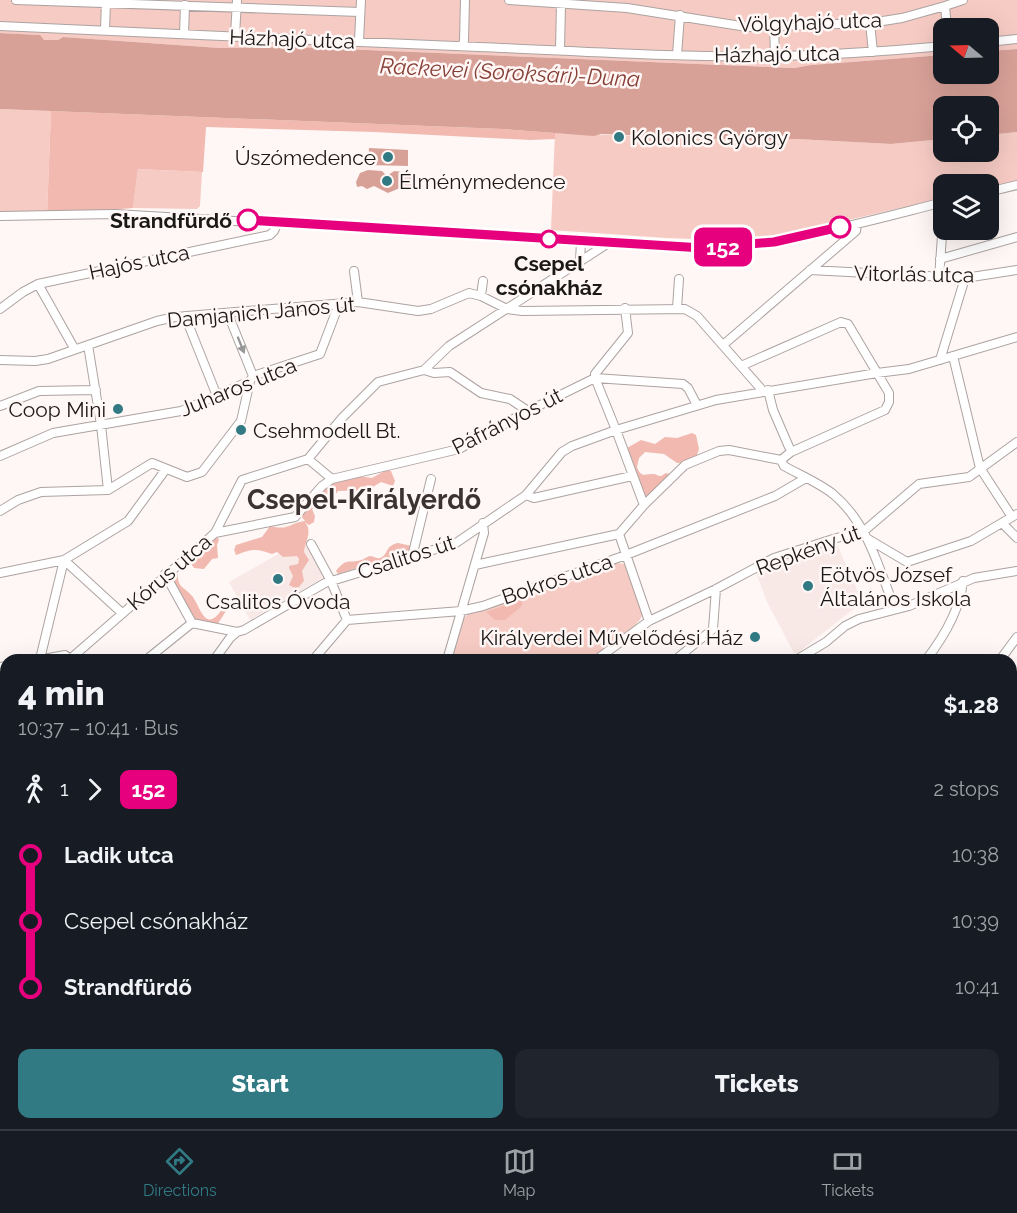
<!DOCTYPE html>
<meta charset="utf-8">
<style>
body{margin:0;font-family:Raleway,sans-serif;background:#20242c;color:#f1f3f6;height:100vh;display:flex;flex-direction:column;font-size:22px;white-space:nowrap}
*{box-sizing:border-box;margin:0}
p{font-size:20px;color:#9ea1a6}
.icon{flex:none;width:33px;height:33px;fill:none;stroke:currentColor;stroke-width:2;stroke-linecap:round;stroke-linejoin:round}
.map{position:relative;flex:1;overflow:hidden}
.details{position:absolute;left:0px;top:654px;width:1017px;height:476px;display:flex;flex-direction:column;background:#171b24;border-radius:18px 18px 0 0;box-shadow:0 6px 24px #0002}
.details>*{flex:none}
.badge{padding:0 12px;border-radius:9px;font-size:21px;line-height:39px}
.needle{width:39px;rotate:289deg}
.buttons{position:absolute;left:933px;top:18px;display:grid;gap:12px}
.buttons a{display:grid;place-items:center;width:66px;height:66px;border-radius:12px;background:#171b24;box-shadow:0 6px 24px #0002;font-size:30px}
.map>.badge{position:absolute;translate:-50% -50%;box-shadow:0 0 0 3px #fff}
.legs{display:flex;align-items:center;gap:9px;height:66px;padding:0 18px;font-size:20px}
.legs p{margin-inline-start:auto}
.overview{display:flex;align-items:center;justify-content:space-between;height:102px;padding:0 18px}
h1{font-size:33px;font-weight:800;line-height:45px}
.cta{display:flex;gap:12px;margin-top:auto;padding:12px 18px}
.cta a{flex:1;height:69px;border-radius:12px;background:#317983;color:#fff;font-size:24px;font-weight:800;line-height:69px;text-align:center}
.cta a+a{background:#20242c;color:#f1f3f6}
ul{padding:0 18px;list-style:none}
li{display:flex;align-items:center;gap:21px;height:66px;font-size:22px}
li i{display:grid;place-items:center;width:9px;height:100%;margin:0 8px;background:currentColor}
li i::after{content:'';width:15px;height:15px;margin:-8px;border:4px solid;border-radius:50%;background:#171b24}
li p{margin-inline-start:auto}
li:first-child i{background:linear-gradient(#0000 50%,currentColor 0)}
li:last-child i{background:linear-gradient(currentColor 50%,#0000 0)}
.dock{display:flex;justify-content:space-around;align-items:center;height:84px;border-top:2px solid #363941;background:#171b24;font-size:16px;color:#9ea1a6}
.dock a{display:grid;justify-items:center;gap:3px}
.dock .active{color:#317983}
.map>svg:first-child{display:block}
.built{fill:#f8e9e7}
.green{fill:#f6cbc4}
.forest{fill:#f1b9b0}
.water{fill:#d8a198}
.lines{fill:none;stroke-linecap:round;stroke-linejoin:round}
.minor-casing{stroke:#aca3a1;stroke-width:10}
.minor{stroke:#fff;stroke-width:8}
.oneway{fill:#989797}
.line-1-casing{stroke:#fff;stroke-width:14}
.line-1{stroke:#e6007e;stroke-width:9}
.poi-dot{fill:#317983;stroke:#fff7f5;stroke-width:2}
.stop-1-dot{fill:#fff;stroke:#e6007e;stroke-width:3}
.labels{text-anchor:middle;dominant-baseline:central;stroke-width:5;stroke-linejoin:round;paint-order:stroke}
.street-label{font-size:21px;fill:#1b1818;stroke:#fff7f5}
.poi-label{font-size:21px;fill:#1b1818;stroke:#fff7f5;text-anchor:start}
.stop-label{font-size:21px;font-weight:bold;fill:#1b1818;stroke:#fff7f5;text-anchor:end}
.water-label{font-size:22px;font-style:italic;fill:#864038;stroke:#fff7f5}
.district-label{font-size:27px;font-weight:bold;fill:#3b3332;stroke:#fff7f5}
</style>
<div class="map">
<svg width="1017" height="1129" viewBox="0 0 1017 1129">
<rect width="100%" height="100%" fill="#fff7f5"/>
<path class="built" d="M305 539 326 576 250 620 229 582Z
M835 540 865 607 855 608 795 655 767 602 755 570 777 558Z"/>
<path class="green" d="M0 0H1017V49L989 51 988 28H944L943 55 811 65 794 68 295 47 220 48 63 37 58 40H44L39 35 0 33Z
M0 109 51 111 47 215 0 218Z
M1017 132V181L989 187 988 184H944L943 198 784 235 723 240 666 238 551 230 555 133 744 140 796 139 891 144 943 139 944 152H988L989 135Z
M138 169 202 172 200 206 197 209 133 208Z
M616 563 627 564 643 614C639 627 600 654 587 660H454L452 657 463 619 468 614 538 591 561 586Z"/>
<path class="forest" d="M51 111 502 129 555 133V139L530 140 374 132 206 127 203 172 138 169 133 208 47 215Z
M692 433 696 435 699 449 697 455 685 463H677L664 454 645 452 639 458 637 467C641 478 645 474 653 474 656 474 658 476 661 476L666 473 670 474 648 496H645L626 450 627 448 641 440 655 444 665 437 677 438Z
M386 470 391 471 395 481 393 486 381 482 368 490 338 491 327 506 312 509 315 516 314 522 309 525 305 522C313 532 305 541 304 552L309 560 302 571 304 581 297 589 289 585 293 576 289 568V566L298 564 299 559 297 556 283 557 277 552 272 554C255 548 252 549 236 555L234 550 236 545 262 537 270 526C290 531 288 523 305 521L301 516V513L321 490 336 481 358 476 372 478Z
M213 538H218L219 540 217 545 218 558 212 559 204 569 194 568 190 562 191 559Z
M398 543 412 546 409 550 395 555 390 560 377 565 372 563 338 574 336 571C347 557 348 564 361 560 363 560 368 556 370 556 373 556 376 559 380 558 388 556 385 545 398 543Z
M175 572 178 574C177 588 185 587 192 596 201 607 205 635 223 608H225L226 611 217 625 202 623 194 618 173 584 172 577Z
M520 600H523L521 607 505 620H495L486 612Z"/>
<path class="water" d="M0 33 40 35 44 40H58L63 37 220 48 295 47 794 68 811 65 943 55 944 74H988L989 51 1017 49V132L989 135 988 106H944L943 139 891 144 796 139 744 140 601 134 594 136 502 129 0 109Z
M369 148 408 150V166L368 165Z
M368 170 382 171 387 176 394 171 413 173 420 183 418 189 405 191 400 188 388 193 374 186 367 189 362 186 357 187 356 182 360 173Z"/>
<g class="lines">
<defs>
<path id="minor" d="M16 0 360 12
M509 0 627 8 747 27 870 23 902 18 945 6 947 28
M945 6 963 0
M870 23 873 52
M0 26C160 34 319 40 479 47 578 51 678 58 778 56 833 55 888 51 944 46
M774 26 775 56
M105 29 106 2
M184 34 185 5
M235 36 237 0
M359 41 361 0
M988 42 1017 39
M462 46 464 41 465 0
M560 50 561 3
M677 55 680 15
M988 192 1017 185
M0 216 115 214 703 248C786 245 864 222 944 202
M940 259 1017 237
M580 262 581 241
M810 270 965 278 1017 270
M354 271 358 302
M939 278 944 208
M38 284 74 348
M481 296 483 281
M677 308 679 279
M0 309 23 292 38 284 270 235 274 231 278 222
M228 314 253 376
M185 316 217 396
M88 345 101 425 108 490
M723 345 856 231 857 224
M953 356 980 468 1012 517
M0 360 35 361 48 359 157 321 175 317 358 302 418 311 431 309 469 293 481 296 507 309 522 311 685 309 697 316 763 391
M940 360 965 278
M741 366 841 322 848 324 889 393V402L885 410 791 452 781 460
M424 370 449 346 610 242
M595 378 616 430 644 505
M595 378V374L628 333 625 308
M768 390 773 410 789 447
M0 406 39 391 96 390
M0 456 53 433 181 411 250 381 253 376 320 354 339 304
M308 459 332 479
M526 495 534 498 632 476
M0 511 18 500 41 492 108 490 152 463 187 477 202 472 241 421 250 381
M1002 523 1017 538
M215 533 295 517 322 486 332 479 459 449 528 411 595 378 683 384 688 388 697 405
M619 534 649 621
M868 539 907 562 971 541 1017 514
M311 544 331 581 347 620
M412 557 431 479
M475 565 619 534 644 505 685 465 719 451 729 450 781 460 784 466C800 475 819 483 833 494 868 523 879 569 895 609
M0 573 64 560 128 521 166 469
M165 574 192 623
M192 623 237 632
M40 659 64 560 122 613
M38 660 65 655 70 659
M69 660 215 533 242 480 308 459 342 418 378 382 424 370 434 373 450 372 481 393 510 399 528 411
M146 660 192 623
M214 660 230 638 237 632 244 630 325 583 456 543 526 495 562 452 572 446 616 430 716 400 877 373 909 369 1017 337
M313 660 347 620 461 611 483 606 626 555 775 496 806 478
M447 660 484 533 483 523
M596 660 649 621 716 589 774 558 833 539 864 531 919 484 969 477 1017 442
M675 660 713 629 716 589
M796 660 826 642 845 626 859 619 909 606 974 578 1017 571
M926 660C943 638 960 610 963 581
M1000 660 1017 637
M0 667 6 666
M1011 705 1017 704
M0 717 6 715
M1011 769 1017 768
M0 815 6 813
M1011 816 1017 815
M1011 864 1017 863
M0 878 6 855
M0 896 6 895
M1011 911 1017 910
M0 946 6 944
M0 951 5 1012
M1011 958 1017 957
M1011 1004 1017 1003
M1011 1059 1017 1058
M0 1062 6 1061
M1011 1111 1017 1110
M0 1117 6 1115
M92 1124 93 1129
M394 1124V1129
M442 1124V1129
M534 1124 535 1129
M753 1124 754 1129
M862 1124 863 1129
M140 1129 159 1124
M215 1129 217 1124
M608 1129 639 1124
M906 1129 937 1124"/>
</defs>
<use href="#minor" class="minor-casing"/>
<use href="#minor" class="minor"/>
</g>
<defs><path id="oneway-solid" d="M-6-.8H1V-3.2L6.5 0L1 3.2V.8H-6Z" transform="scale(1.5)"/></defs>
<use class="oneway" href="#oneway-solid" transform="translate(241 345) rotate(68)"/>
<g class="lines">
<defs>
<path id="line-1" d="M248 220 703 248 774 242 840 227"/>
</defs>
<use href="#line-1" class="line-1-casing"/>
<use href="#line-1" class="line-1"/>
</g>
<g class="poi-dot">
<circle cx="619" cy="137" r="6"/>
<circle cx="388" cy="157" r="6"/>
<circle cx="387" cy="181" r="6"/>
<circle cx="118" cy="409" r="6"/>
<circle cx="241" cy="430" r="6"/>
<circle cx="278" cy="579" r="6"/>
<circle cx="808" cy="586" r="6"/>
<circle cx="755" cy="637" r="6"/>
</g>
<g class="stop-1-dot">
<circle cx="248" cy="220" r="10"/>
<circle cx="840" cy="227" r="10"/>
<circle cx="549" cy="239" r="8"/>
</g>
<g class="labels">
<g class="street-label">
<text transform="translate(810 22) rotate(-2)">Völgyhajó utca</text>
<text transform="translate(292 39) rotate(2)">Házhajó utca</text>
<text transform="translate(777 54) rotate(-1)">Házhajó utca</text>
<text transform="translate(139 262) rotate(-12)">Hajós utca</text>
<text transform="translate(914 274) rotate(1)">Vitorlás utca</text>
<text transform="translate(261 312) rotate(-5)">Damjanich János út</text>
<text transform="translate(238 387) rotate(-22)">Juharos utca</text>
<text transform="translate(507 421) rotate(-27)">Páfrányos út</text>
<text transform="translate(808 550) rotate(-20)">Repkény út</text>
<text transform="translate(406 557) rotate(-18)">Csalitos út</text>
<text transform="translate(169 572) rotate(-41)">Kórus utca</text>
<text transform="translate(557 579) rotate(-19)">Bokros utca</text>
</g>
<g class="poi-label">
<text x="631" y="137">Kolonics György</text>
<text x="376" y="157" text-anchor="end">Úszómedence</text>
<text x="399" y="181">Élménymedence</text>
<text x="106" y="409" text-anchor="end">Coop Mini</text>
<text x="253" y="430">Csehmodell Bt.</text>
<text x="820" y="574">Eötvös József<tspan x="820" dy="24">Általános Iskola</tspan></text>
<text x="278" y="601" text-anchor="middle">Csalitos Óvoda</text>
<text x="743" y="637" text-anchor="end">Királyerdei Művelődési Ház</text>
</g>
<g class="stop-label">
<text x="232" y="220">Strandfürdő</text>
<text x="549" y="263" text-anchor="middle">Csepel<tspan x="549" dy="24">csónakház</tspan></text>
</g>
<g class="water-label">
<text transform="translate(510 72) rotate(3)">Ráckevei (Soroksári)-Duna</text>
</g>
<g class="district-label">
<text x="364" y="499">Csepel-Királyerdő</text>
</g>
</g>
</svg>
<div class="buttons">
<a><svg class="needle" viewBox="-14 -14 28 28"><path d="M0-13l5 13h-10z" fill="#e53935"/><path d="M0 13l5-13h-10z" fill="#9ea1a6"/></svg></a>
<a><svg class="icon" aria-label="locate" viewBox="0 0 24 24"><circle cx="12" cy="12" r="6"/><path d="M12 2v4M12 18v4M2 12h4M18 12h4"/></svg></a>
<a><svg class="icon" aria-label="layers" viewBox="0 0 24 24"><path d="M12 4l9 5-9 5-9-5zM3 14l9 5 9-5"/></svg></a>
</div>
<b class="badge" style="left:723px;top:247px;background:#e6007e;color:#fff">152</b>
<section class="details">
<div class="overview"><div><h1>4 min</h1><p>10:37 – 10:41 · Bus</p></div><b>$1.28</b></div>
<div class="legs"><svg class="icon" aria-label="walk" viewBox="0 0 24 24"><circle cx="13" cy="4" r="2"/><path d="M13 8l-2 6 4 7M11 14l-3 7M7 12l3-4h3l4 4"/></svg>1<svg class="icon" aria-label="forward" viewBox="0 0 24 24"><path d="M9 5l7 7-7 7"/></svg><b class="badge" style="background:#e6007e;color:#fff">152</b><p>2 stops</p></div>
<ul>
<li><i style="color:#e6007e"></i><b>Ladik utca</b><p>10:38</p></li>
<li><i style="color:#e6007e"></i><span>Csepel csónakház</span><p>10:39</p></li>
<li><i style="color:#e6007e"></i><b>Strandfürdő</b><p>10:41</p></li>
</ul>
<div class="cta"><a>Start</a><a>Tickets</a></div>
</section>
</div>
<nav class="dock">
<a class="active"><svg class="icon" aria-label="directions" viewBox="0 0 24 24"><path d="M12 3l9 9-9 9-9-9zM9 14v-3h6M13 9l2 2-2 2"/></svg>Directions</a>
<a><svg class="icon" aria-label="map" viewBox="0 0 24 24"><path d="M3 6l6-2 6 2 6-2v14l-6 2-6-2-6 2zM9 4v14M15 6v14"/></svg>Map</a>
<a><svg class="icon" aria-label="tickets" viewBox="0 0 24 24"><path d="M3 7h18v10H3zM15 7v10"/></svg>Tickets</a>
</nav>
